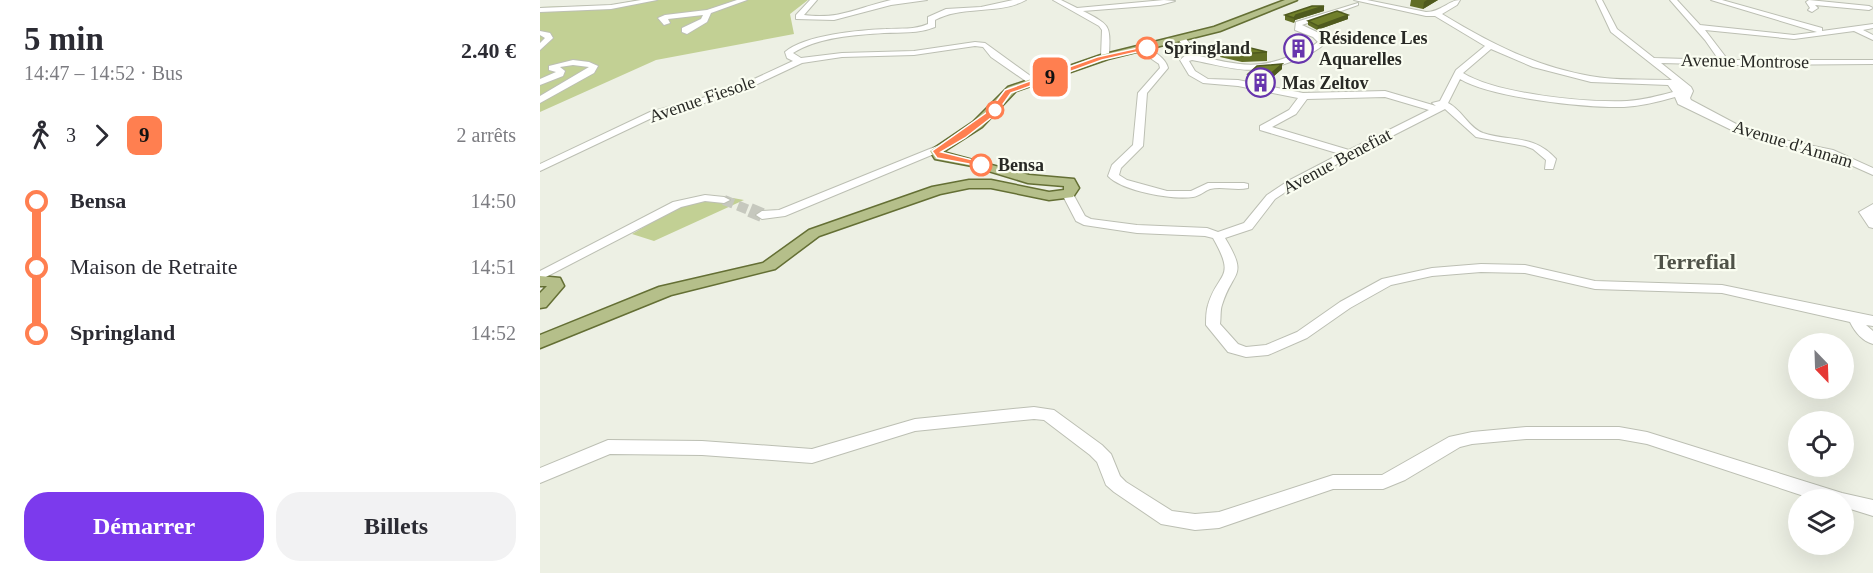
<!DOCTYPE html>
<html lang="fr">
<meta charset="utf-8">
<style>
body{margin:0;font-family:"Times New Roman",serif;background:#f2f2f3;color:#2b2b33;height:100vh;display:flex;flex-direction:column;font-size:22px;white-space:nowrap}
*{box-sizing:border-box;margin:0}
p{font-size:20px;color:#7c7c81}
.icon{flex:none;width:33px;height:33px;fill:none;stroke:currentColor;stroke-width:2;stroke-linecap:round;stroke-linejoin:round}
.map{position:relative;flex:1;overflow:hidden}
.sheet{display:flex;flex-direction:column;background:#fff;width:540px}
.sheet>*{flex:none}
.badge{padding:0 12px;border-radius:9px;font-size:21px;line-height:39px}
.needle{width:39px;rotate:157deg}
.tools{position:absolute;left:1248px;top:333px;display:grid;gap:12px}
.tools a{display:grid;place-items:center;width:66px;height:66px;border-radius:50%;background:#fff;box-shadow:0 6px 24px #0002;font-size:30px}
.map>.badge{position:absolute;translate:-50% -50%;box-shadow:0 0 0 3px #fff}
.legs{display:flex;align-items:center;gap:9px;height:66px;padding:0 24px;font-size:20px}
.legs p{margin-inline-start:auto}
.head{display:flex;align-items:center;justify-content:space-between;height:102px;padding:0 24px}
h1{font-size:33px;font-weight:700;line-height:45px}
.action{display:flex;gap:12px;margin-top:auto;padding:12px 24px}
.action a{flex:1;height:69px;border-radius:24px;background:#7c3aed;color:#fff;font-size:24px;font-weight:700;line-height:69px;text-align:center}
.action a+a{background:#f2f2f3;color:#2b2b33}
ul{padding:0 24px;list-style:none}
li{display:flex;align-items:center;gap:21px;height:66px;font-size:22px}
li i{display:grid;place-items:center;width:9px;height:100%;margin:0 8px;background:currentColor}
li i::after{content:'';width:15px;height:15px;margin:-8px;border:4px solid;border-radius:50%;background:#fff}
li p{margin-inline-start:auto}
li:first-child i{background:linear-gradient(#0000 50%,currentColor 0)}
li:last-child i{background:linear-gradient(currentColor 50%,#0000 0)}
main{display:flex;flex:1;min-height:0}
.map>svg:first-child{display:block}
.green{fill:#c2d094}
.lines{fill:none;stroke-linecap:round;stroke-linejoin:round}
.minor-tunnel-far1{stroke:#c6c8be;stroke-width:10;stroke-dasharray:10 5;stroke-linecap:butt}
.minor-tunnel{stroke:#c6c8be;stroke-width:14;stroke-dasharray:14 7;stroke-linecap:butt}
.minor-casing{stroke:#bcbfb3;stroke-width:2}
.major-casing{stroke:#646f34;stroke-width:3}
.minor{fill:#fff;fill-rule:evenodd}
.major{fill:#b5bf8a;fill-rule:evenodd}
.wall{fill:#616e25}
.shaded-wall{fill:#4f5a1e}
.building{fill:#71802b;stroke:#4f5a1e;stroke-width:1.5}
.line-1{fill:#ff7f50;stroke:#fff;stroke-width:1.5}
.stop-1-dot{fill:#fff;stroke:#ff7f50;stroke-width:3}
.labels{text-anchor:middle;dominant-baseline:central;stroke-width:4.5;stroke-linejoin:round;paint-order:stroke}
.far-poi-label{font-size:18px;font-weight:bold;fill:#282925;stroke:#fafdf1;text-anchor:start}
.far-stop-label{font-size:18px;font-weight:bold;fill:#282925;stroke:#fafdf1;text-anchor:start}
.far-street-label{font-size:18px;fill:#282925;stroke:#fafdf1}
.neighbourhood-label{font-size:22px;font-weight:bold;fill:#4f5248;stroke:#fafdf1}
</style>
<main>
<section class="sheet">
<div class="head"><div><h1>5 min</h1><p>14:47 – 14:52 · Bus</p></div><b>2.40 €</b></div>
<div class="legs"><svg class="icon" aria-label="walk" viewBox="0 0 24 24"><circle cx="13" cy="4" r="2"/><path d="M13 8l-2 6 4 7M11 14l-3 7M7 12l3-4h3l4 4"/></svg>3<svg class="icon" aria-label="forward" viewBox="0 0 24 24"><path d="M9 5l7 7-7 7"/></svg><b class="badge" style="background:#ff7f50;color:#111">9</b><p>2 arrêts</p></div>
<ul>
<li><i style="color:#ff7f50"></i><b>Bensa</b><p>14:50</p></li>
<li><i style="color:#ff7f50"></i><span>Maison de Retraite</span><p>14:51</p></li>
<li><i style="color:#ff7f50"></i><b>Springland</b><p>14:52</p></li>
</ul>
<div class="action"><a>Démarrer</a><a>Billets</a></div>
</section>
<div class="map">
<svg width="1333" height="573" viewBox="0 0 1333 573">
<rect width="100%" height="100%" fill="#edf0e4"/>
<path class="green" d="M97 0H268L250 14 254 34 116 60 0 112V7L68 5Z
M193 198 204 200 114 241 92 234C109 224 128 212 146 205 162 199 178 205 193 198Z"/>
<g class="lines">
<path class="minor-tunnel-far1" d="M184 200 214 212"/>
<path class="minor-tunnel" d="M210 210 222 215"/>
<defs>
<path id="minor" d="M101 0H117L71 9 0 12V8L71 5Z
M197 0H207L171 13 167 22 147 34 142 32V28L161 19 163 15 128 19 130 23 124 25 118 18 125 15 167 10Z
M270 0H277L264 15C300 20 319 7 351 0 361 0 376 0 387 0L351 5 294 20 256 19V15Z
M473 0H486C459 15 422 5 395 20V27C378 34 362 32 344 33 316 35 277 37 253 53L261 58 302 53 374 51 435 42 445 43 496 80V84H490L451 57 443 47 435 46 374 55 302 57 262 63 194 95 116 116 0 171V164L110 112 188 91 253 61 247 58 245 52C264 35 320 30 346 29 361 28 374 30 388 24V17L406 9 441 7Z
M513 0H521L537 8 624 0 635 1 620 5 543 11C572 26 570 25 569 57L565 59 561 57 562 30 559 26Z
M814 0H827L886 12C901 12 909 0 920 0L917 5 902 14C950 43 994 66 1050 76 1076 81 1105 79 1132 80L1071 32 1056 0H1062L1077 29 1114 58 1179 60 1165 40 1130 0H1137L1160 25 1254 35 1277 32 1171 0H1182L1282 28V31L1333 24V28L1323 30 1333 35V40L1314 31 1254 39 1165 30 1188 60H1333V64L1199 65 1121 63 1151 87 1153 91 1150 98 1151 100 1215 134 1293 150 1333 168V175L1286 154 1208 138 1138 104 1135 97C1118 102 1101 106 1084 107 1047 108 951 98 920 79L908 103C922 110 929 128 943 133 971 142 994 134 1016 159L1013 169H1005L1006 160 993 149 985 146 936 137 905 109 756 185 735 199 712 229 685 238C709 278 693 269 682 305 680 310 681 318 680 324L698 344 706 347 726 345 757 332 800 302 842 279 892 268 941 264 985 265 1055 281 1182 285 1333 316V326L1326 325 1333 331V344C1322 341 1315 332 1310 322L1182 293 1055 289 985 273 941 272 892 276 851 285 810 308 767 338 728 355 706 357 688 352 666 325C666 319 666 311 668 305 678 271 697 280 673 238L665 236 597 233 544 225 536 221 522 194 524 192H532L545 216 551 219 597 225 667 228 678 232 704 223 727 195 748 181 800 154 720 130V126L749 110 758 98 698 86 663 83 649 75 640 60 648 53 638 39 639 37H645L656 53 655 55C691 63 713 71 748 57 759 53 769 49 778 42L773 37 755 30 756 22 818 3V5L762 25 779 33 786 42C777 52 765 56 753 61 712 77 693 68 652 60L649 61 655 71 668 79 698 80 763 93 845 91 896 106 892 103 900 101 916 70 945 46 895 16H886ZM951 49 993 67 1051 82 1128 85 1133 92C1118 96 1103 100 1087 101 1046 103 957 94 923 73ZM845 97 889 110 809 150 732 127 756 114 767 99Z
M1269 0 1329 6 1333 8 1329 10 1275 5 1278 8 1272 12 1268 10 1270 8 1266 2Z
M0 31 10 33 13 38 0 50V43L5 38 0 35Z
M600 47C610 47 626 58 628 68L607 93 603 146 581 168 579 175 587 180 627 191H651L668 183H704L708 184V188C696 191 682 186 670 189 664 191 660 196 653 197 632 200 582 191 568 176L572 165 593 145 598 93 620 68 619 64 600 51Z
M33 60 49 62 58 66 54 73 0 103V96L49 67 33 65 20 67 25 71 23 76 0 85V79L16 72 9 70V66Z
M402 144 406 145V149L245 216 222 219 216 215 222 211 239 210Z
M165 195 184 197 190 200 184 203 165 201 141 207 0 280V271L133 202Z
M1333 204V228L1329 227 1319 212Z
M494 407 514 410 562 445 571 454 580 476 586 482 632 511 655 514 679 512 793 475H842L909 437 932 432 986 427H1079L1107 432 1302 493 1333 500V516L1304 507V500H1276L1107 444 1079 439H986L932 444 920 447 865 480 843 489H793L679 528 655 530 621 524 574 492 566 485 557 462 550 455 504 420 494 419 375 431 272 463 162 455 70 454 0 483V468L68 440 162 441 272 449 375 419Z"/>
<path id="major" d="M745 0H757L680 31 568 59 476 91 442 127 403 152 489 175 534 179 539 188 533 197 509 200 451 188H429L400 194 279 236 235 269 131 295 0 348V335L119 287 223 263 269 230 392 187 429 180H451L509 192 524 190V186L488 183 432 166 395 159 390 151 433 122 468 87 561 55 674 27Z
M0 276 20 278 24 286 6 307 0 308V293L7 286H0Z"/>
</defs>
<use href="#minor" class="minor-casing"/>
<use href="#major" class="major-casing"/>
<use href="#minor" class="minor"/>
<use href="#major" class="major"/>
</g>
<path class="wall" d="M871 0H898L883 9 870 6Z
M784 11 755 20 754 23 745 20V15Z
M808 15V19L777 30 768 25V21Z
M680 49 727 52V61L702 62 680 57Z
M742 64V69L726 83 708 80V74Z"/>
<path class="shaded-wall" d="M887 0H898L883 9 884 2Z
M784 6V11L755 20 754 23V18L756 15Z
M808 15V19L777 30 778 26Z
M742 64V69L726 83V78Z"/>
<path class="building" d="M772 6H784L756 15 754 18 745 15Z
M797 11 808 15 778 26 768 21Z
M694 44 727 52 702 54 680 49Z
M742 64 726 78 708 74 717 66Z"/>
<path class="line-1" d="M607 46 610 49 562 60 471 93 456 114 425 138 401 152 445 163V167L397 158 392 151 450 110 465 90 557 57Z"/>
<defs>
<symbol id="building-ring" viewBox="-11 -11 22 22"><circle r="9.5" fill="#fafdf1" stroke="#6735ac" stroke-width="1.5"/><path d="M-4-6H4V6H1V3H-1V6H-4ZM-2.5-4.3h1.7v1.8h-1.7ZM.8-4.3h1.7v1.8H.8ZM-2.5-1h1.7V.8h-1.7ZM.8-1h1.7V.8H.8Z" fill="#6735ac"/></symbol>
</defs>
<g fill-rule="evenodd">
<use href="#building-ring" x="742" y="32" width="33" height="33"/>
<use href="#building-ring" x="704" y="66" width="33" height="33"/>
</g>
<g class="stop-1-dot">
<circle cx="607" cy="48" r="10"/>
<circle cx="455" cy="110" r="8"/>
<circle cx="441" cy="165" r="10"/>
</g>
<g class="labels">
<g class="far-poi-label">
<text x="779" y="38">Résidence Les<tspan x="779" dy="21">Aquarelles</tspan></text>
<text x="742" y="83">Mas Zeltov</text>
</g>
<g class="far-stop-label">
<text x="624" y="48">Springland</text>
<text x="458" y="165">Bensa</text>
</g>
<g class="far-street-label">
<text transform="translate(1205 61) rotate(1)">Avenue Montrose</text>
<text transform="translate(162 99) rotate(-19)">Avenue Fiesole</text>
<text transform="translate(1253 144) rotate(17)">Avenue d'Annam</text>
<text transform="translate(797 161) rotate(-28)">Avenue Benefiat</text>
</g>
<g class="neighbourhood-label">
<text x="1155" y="261">Terrefial</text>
</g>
</g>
</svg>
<div class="tools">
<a><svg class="needle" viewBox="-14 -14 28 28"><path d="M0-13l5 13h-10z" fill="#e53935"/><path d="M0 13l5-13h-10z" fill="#7c7c81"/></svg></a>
<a><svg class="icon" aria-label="locate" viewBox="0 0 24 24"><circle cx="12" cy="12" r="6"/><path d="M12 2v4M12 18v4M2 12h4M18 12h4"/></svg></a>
<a><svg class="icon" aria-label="layers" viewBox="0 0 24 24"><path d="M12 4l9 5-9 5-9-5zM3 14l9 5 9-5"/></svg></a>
</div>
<b class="badge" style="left:510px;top:77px;background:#ff7f50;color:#111">9</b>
</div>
</main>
